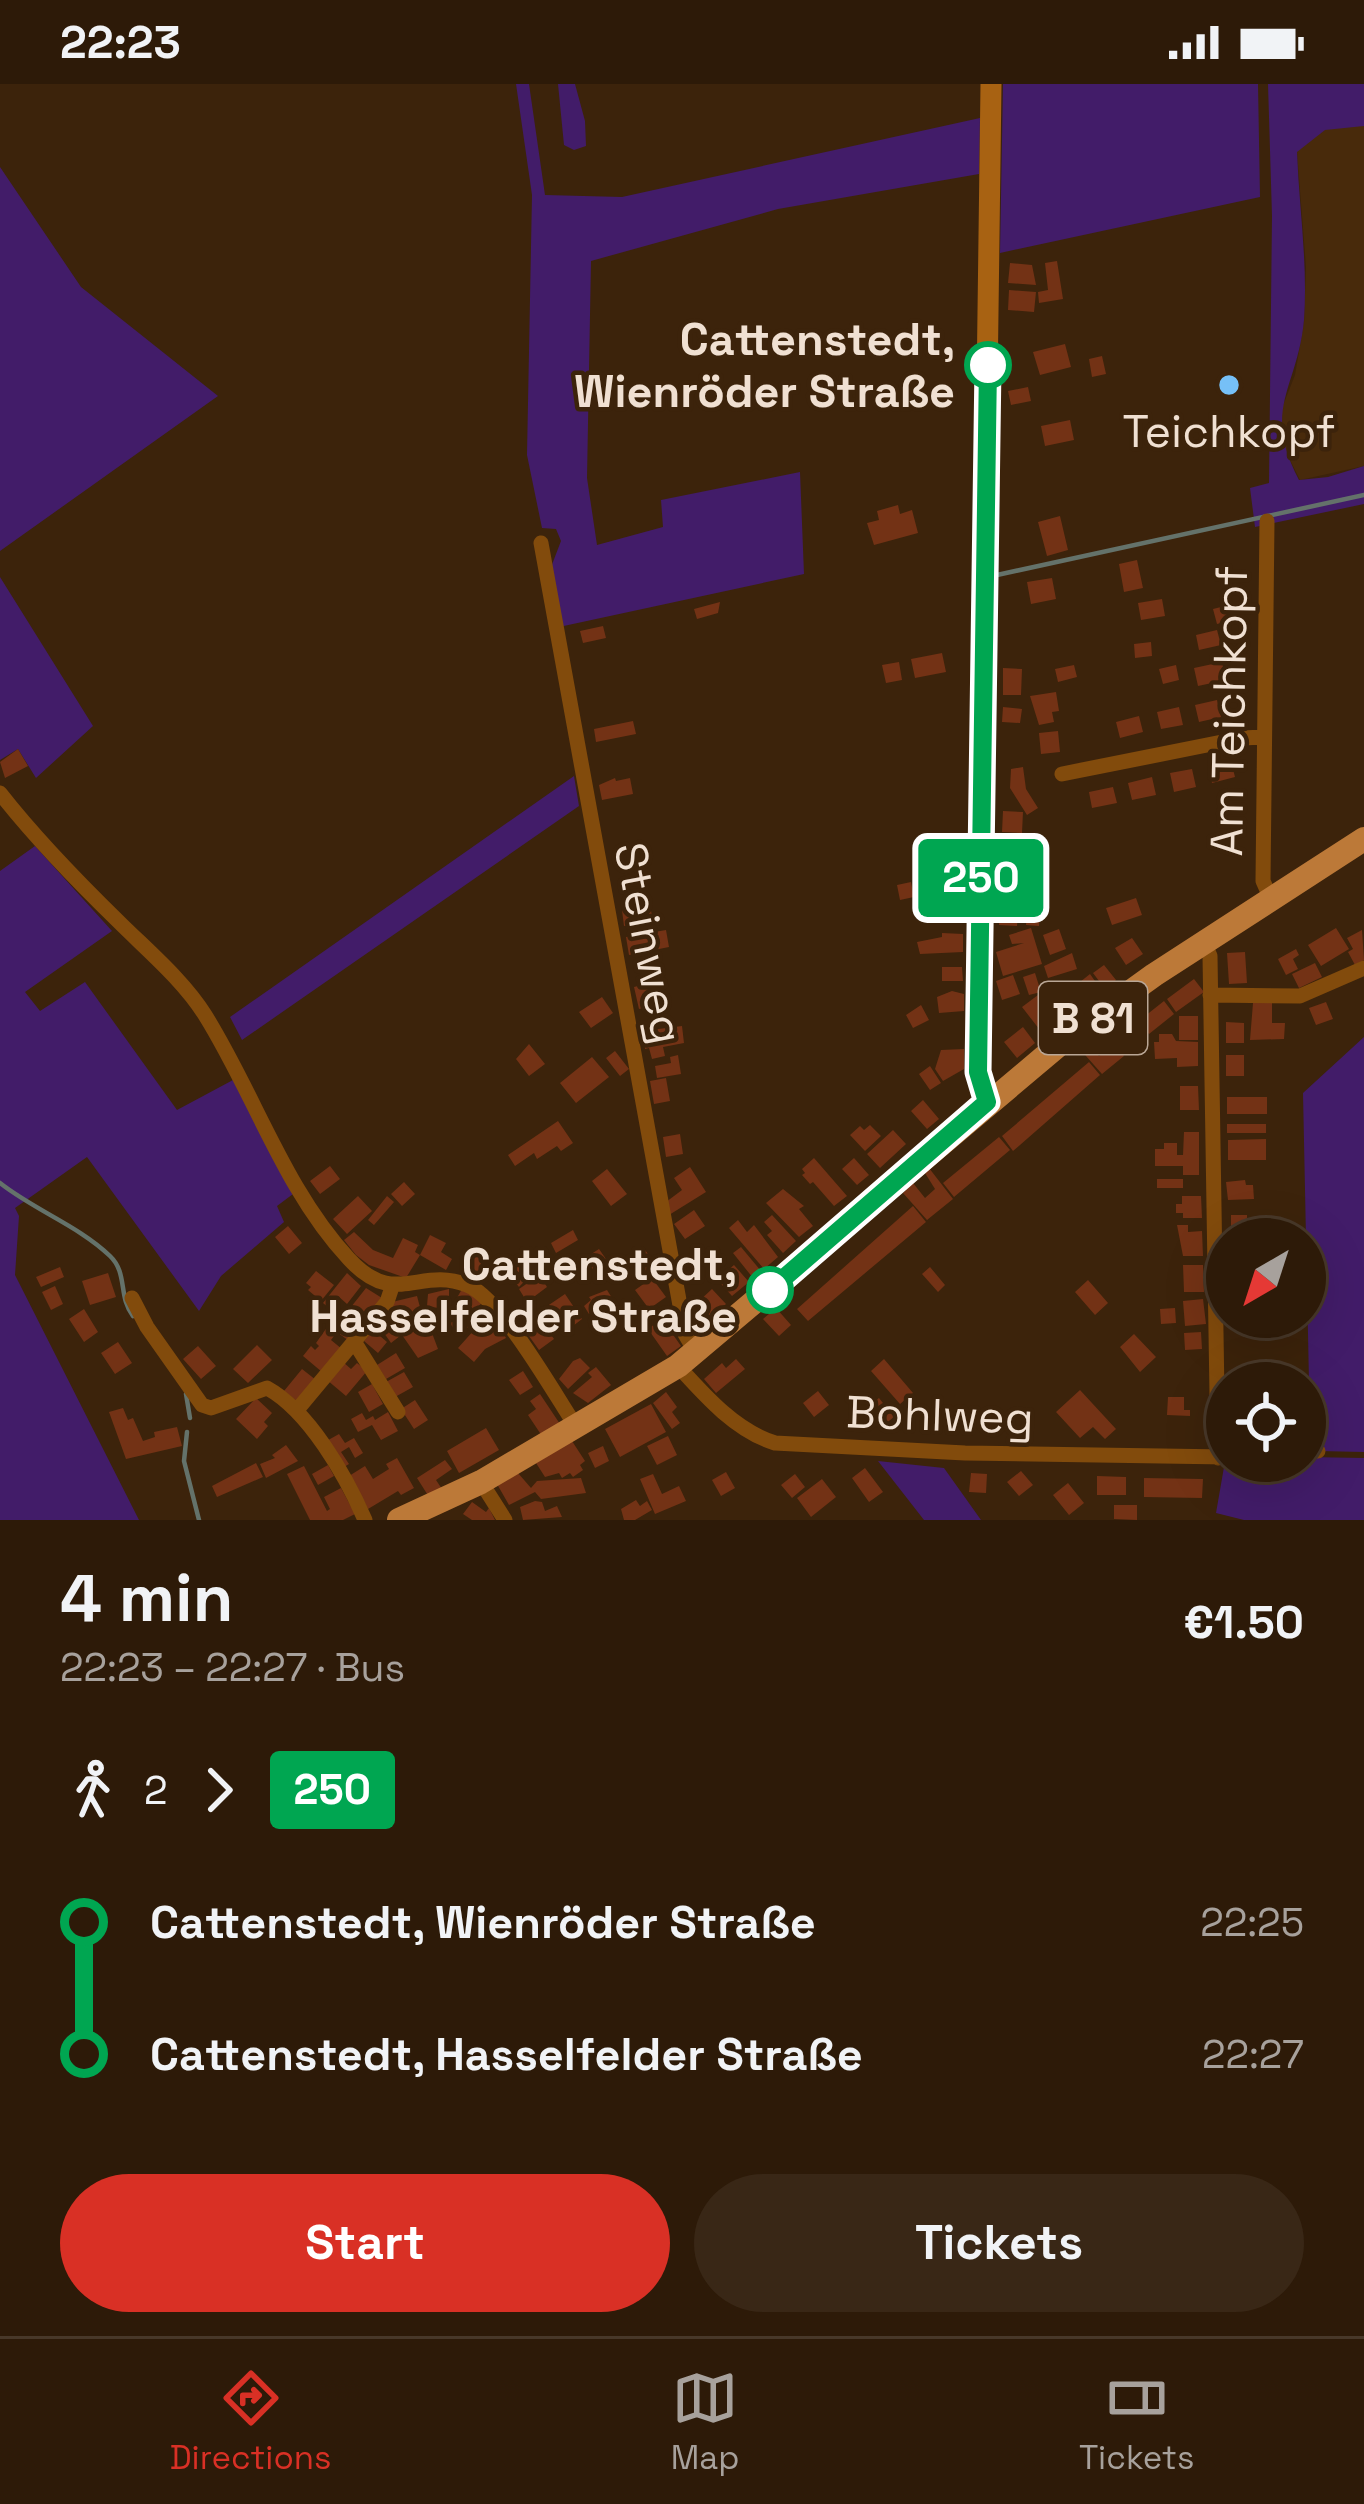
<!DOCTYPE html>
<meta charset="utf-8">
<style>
body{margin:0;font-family:"Space Grotesk",sans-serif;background:#392716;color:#f1f3f6;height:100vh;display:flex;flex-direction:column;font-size:45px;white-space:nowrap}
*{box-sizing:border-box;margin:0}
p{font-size:39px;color:#a7a19c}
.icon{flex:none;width:66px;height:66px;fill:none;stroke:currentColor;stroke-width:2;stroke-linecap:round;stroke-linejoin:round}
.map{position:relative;height:1436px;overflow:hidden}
.details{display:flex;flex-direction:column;background:#2d1a08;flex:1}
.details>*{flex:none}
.badge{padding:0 24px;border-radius:9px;font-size:42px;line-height:78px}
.needle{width:78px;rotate:219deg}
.fabs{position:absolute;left:1206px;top:1134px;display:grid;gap:24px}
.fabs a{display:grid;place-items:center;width:120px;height:120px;border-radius:50%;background:#2d1a08;box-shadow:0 12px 48px #0002,0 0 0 3px #483829;font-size:60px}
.map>.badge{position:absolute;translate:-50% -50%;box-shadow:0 0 0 6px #fff}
.legs{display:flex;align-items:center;gap:18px;height:132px;padding:0 60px;font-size:39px}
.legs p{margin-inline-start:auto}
.headline{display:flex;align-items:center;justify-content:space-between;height:204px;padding:0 60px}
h1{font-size:66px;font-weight:800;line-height:90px}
.cta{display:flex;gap:24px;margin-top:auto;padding:24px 60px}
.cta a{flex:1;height:138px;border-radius:72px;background:#d93025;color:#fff;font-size:48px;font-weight:800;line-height:138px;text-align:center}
.cta a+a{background:#392716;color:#f1f3f6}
ul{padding:0 60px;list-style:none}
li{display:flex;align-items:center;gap:42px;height:132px;font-size:45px}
li i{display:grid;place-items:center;width:18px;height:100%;margin:0 15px;background:currentColor}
li i::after{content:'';width:30px;height:30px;margin:-15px;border:9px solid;border-radius:50%;background:#2d1a08}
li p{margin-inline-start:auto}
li:first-child i{background:linear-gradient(#0000 50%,currentColor 0)}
li:last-child i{background:linear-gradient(currentColor 50%,#0000 0)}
.status{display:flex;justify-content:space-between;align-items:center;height:84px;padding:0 60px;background:#2d1a08;direction:ltr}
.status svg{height:33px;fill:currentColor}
.dock{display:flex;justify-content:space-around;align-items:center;height:168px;border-top:3px solid #483829;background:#2d1a08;font-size:33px;color:#a7a19c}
.dock a{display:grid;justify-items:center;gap:6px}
.dock .active{color:#d93025}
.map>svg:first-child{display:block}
.built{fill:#482a0b}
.green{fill:#421c69}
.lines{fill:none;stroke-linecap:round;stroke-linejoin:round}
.stream{stroke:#64726a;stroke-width:4.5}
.building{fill:#733215}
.street{stroke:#824b0c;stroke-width:15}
.secondary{stroke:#a86212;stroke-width:21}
.primary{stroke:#bc7938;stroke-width:24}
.line-1-casing{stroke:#fff;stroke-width:27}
.line-1{stroke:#00a651;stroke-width:18}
.stop-1-dot{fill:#fff;stroke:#00a651;stroke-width:6}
.poi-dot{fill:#76c0f7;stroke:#3c230b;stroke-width:4.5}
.labels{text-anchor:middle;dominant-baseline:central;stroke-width:9;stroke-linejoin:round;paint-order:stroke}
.shield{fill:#3c230b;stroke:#baa796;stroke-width:3}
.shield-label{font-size:42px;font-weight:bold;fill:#f0e0d2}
.stop-label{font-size:45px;font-weight:bold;fill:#f0e0d2;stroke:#3c230b;text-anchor:end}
.poi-label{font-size:45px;fill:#f0e0d2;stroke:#3c230b}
.street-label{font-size:45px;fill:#f0e0d2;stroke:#3c230b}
</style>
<div class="status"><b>22:23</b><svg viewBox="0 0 49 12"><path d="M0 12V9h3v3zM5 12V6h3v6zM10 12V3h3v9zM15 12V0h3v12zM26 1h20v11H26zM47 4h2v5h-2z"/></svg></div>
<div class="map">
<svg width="1364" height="1436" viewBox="0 0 1364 1436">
<rect width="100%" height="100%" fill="#3c230b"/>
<path class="built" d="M1364 41V382L1300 396 1282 360 1280 329 1295 291 1304 238 1306 183 1297 68 1308 47Z"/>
<path class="green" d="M516 0H529L545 111 622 113 980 34 979 90 778 125 591 177 587 394 597 461 663 443 661 416 800 388 804 490 559 543 548 491 561 457 556 445 542 444 527 371 532 111Z
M558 0H575L585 37 586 62 574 66 564 61Z
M1003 0H1258L1260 113 1000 169Z
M1268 0H1364V42L1325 46 1297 68C1299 123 1308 180 1304 236 1298 304 1261 324 1299 396L1328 393 1364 382V420L1255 443 1250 404 1269 399 1272 132Z
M0 83 81 203 218 312 0 467Z
M0 493 93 642 36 694 18 665 0 676Z
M574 692 579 722 242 956 230 933Z
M35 762 112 847 25 908 40 927 85 898 177 1026 233 996 293 1110 277 1122 284 1138 221 1192 199 1227 87 1073 15 1124 19 1132 15 1191 139 1436H0V787Z
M1364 953V1368L1318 1367 1310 1346 1303 1009Z
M1306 1373 1364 1374V1436H1244L1216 1429 1224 1383 1305 1377Z
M878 1377 944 1384 981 1436H924Z"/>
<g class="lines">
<path class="stream" d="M997 491 1364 411
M0 1099C34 1126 79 1142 110 1172 128 1189 118 1213 133 1232
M186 1310 190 1334
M187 1348 184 1377 199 1436"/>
</g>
<path class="building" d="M1057 177 1063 215 1039 219 1038 208 1048 206 1045 179Z
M1010 179 1032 181 1036 201 1008 199Z
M1009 206 1036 208 1034 228 1008 226Z
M1065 260 1071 283 1040 291 1033 268Z
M1102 272 1106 290 1092 293 1089 275Z
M1028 303 1031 317 1011 321 1008 307Z
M1070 336 1074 356 1045 362 1041 342Z
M898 421 900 430 912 426 918 449 874 461 867 439 879 436 877 427Z
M1060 432 1068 466 1047 472 1038 438Z
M1137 476 1143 504 1124 508 1119 480Z
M1052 494 1056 515 1031 520 1027 498Z
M1162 515 1165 532 1141 536 1138 519Z
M720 518 718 529 697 535 694 525Z
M1229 521 1233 536 1217 540 1213 525Z
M603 542 606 554 583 559 580 547Z
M1217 546 1221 561 1199 566 1196 551Z
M1151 558 1152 572 1135 574 1134 560Z
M942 569 946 588 915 594 911 575Z
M899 578 902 596 886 599 882 581Z
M1222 578 1226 596 1198 602 1194 584Z
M1074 581 1077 593 1058 598 1055 585Z
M1176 581 1179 596 1163 600 1159 585Z
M1003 584 1022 585 1021 611H1003Z
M1056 608 1059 627 1052 628 1054 638 1039 641 1030 612Z
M1217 616 1221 633 1199 638 1195 621Z
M1003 623 1022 625 1020 639 1002 638Z
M1179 623 1183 641 1161 645 1157 628Z
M1139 632 1143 648 1120 654 1116 638Z
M633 637 636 650 596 658 594 645Z
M1058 647 1060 668 1041 670 1039 649Z
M18 665 28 682 5 694 0 678Z
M1231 677 1235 693 1212 699 1208 682Z
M1023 683 1026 705 1038 724 1027 731 1010 704 1011 685Z
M1192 685 1196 703 1174 708 1170 689Z
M1152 693 1156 711 1132 716 1128 699Z
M615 694 616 697 630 694 633 710 602 716 599 701Z
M1113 703 1117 719 1092 724 1089 708Z
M1003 727 1023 728 1022 749 1002 748Z
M1041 752V761L998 765 997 756Z
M958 753 961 769 930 772 927 759Z
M1000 768H1016L1019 775 1027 776 1028 784H998Z
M942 780H965V797H941Z
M911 798 914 813 900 816 897 801Z
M1136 814 1142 831 1112 841 1106 824Z
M1001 818 1019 819 1017 842 999 841Z
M1028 819 1041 820 1039 842 1026 841Z
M650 821 653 838 624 842 622 826Z
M1031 844 1042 880 1003 892 996 868 1024 859 1012 860 1009 851Z
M1336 844 1349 865 1321 882 1308 861Z
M1059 845 1066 865 1050 871 1043 851Z
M666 846 669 863 629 871 626 853Z
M1362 846 1364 876 1355 881 1348 868 1353 865 1347 854Z
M942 849 963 850V868L920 870 917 858 942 853Z
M1132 854 1143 870 1126 881 1115 864Z
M1296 865 1299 871 1293 875 1298 885 1286 891 1278 875Z
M1245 868 1247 899 1229 900 1227 869Z
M1072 869 1077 885 1048 894 1044 882Z
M1315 879 1322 893 1299 904 1292 890Z
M1104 881 1116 896 1105 905 1093 889Z
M942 883H962L963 897H942Z
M1035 889 1041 908 1029 911 1023 893Z
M1090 890 1102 907 1083 922 1070 906Z
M1013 891 1020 910 1002 916 996 897Z
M1194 895 1204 908 1176 928 1167 915Z
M650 899 655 921 639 925 634 903Z
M952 907 964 910V927L939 929 937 913Z
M1038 911 1059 938 1043 950 1022 923Z
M602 913 613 929 591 944 579 928Z
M1164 917 1174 930 1149 950 1128 926 1135 922 1145 932Z
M1326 918 1333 935 1316 941 1309 924Z
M1253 919H1272V939H1285L1284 955 1250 956Z
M921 921 929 936 913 944 906 931Z
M1126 929 1148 953 1126 971 1113 955 1125 947 1120 931Z
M1179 932H1198V956H1179Z
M1226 938 1244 939V959H1226Z
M682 942 684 959 663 963 665 972 652 975 649 964 645 965 643 947Z
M1023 943 1035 959 1017 974 1004 958Z
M1159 950H1172L1176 957 1198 958V982L1177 983V974L1155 975 1154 958H1159Z
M1086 957 1099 972 1114 960 1124 972 1102 990 1078 963Z
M529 960 545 980 529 992 516 975Z
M964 965V985L943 997 935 985 941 966Z
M615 967 629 985 620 992 606 974Z
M678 971 681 990 657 994 655 982 671 979 670 973Z
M1226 971H1244V992H1226Z
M592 973 609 993 576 1019 560 999Z
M1089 978 1100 991 1013 1067 1002 1052Z
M930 982 941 999 930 1006 919 990Z
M666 994 670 1017 654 1020 650 997Z
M1180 1002H1198L1199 1026H1180Z
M1227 1013H1267V1030H1227Z
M923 1016 939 1035 927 1045 911 1027Z
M558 1037 573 1059 561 1067 557 1062 537 1075 534 1069 515 1082 508 1071Z
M1227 1040H1266V1049H1227Z
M870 1041 881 1052 865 1067 850 1051 860 1042 864 1046Z
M893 1046 906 1060 880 1084 867 1070Z
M1184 1048H1199V1091H1183V1082H1155V1065H1164V1059H1177V1071H1183Z
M680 1050 683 1070 666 1073 663 1053Z
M999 1053 1010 1066 954 1113 943 1099Z
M1266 1055V1076H1228V1056Z
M814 1074 847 1112 834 1122 813 1098 810 1100 802 1091 805 1089 802 1085Z
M854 1074 869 1091 857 1101 842 1085Z
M330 1082 340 1095 320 1110 310 1097Z
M690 1083 706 1108 669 1131 666 1118 682 1106 674 1094Z
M929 1084 953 1115 927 1136 903 1109 913 1099 925 1114 935 1105 925 1089Z
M607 1085 627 1110 611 1122 592 1097Z
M1157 1095H1183V1104H1157Z
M1245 1096 1246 1101H1253L1254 1115 1228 1116 1226 1098Z
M404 1098 415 1110 402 1122 391 1110Z
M783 1105 804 1122 799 1125 813 1142 799 1153 766 1119Z
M358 1112 372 1127 347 1150 333 1135Z
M387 1112 394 1118 374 1141 368 1136Z
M1182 1112H1201L1202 1134H1183V1129H1176V1120H1182Z
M913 1122 926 1138 808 1237 797 1225Z
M694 1126 705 1142 685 1155 674 1140Z
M772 1131 796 1157 783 1169 767 1151 772 1147 764 1138Z
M1231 1131H1247V1149H1231Z
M738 1136 747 1148 754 1141 778 1173 764 1185 729 1144Z
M1177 1141H1188V1148L1202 1147 1203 1172H1183Z
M288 1142 302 1159 289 1170 275 1153Z
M573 1146 578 1156 556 1169 551 1159Z
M354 1148 373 1166 393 1174 403 1154 418 1161 415 1168 420 1171 406 1194 369 1181 356 1171 344 1156Z
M430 1151 446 1159 441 1168 452 1175 446 1186 420 1171Z
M480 1163 493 1179 476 1194 463 1178Z
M643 1163 655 1180 640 1190 628 1173Z
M741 1163 761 1187 753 1194 733 1169Z
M599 1165 613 1185 599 1194 585 1174Z
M524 1167 536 1185 519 1203 503 1183Z
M710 1178 722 1191 734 1181 749 1198 732 1212 705 1182Z
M1183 1181H1203L1204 1208H1184Z
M60 1183 64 1193 41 1203 36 1193Z
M930 1183 945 1201 938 1208 922 1190Z
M316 1187 334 1201 321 1217 308 1206 311 1203 306 1199Z
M108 1189 116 1213 90 1221 82 1197Z
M347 1189 361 1202 347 1220 338 1212 329 1224 323 1219Z
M535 1194 537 1199 542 1195 547 1203 527 1218 519 1205Z
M652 1194 666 1213 649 1225 635 1206Z
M1088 1196 1108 1219 1095 1231 1075 1208Z
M55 1202 63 1220 51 1226 42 1208Z
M366 1204 382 1214 365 1235 351 1223Z
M449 1205V1226L427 1222 428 1210Z
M462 1205 483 1218 470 1230 454 1219Z
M712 1205 726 1220 700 1244 686 1229Z
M607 1206 612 1214 589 1230 584 1222 591 1216 589 1213Z
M565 1210 582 1235 573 1242 567 1233 555 1242 543 1225Z
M417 1212 421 1227 396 1233 392 1218Z
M1203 1215 1206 1240 1185 1242 1183 1217Z
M776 1224 791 1241 779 1252 763 1235Z
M1175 1224 1176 1239 1161 1240 1160 1225Z
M84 1225 98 1248 84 1258 69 1235Z
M349 1229 363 1240 349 1257 337 1248 331 1256 342 1265 322 1288 303 1272 311 1262 315 1266 319 1262 316 1259 335 1232 342 1238Z
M384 1229 400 1252 391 1259 375 1236Z
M473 1229 478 1237 457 1250 450 1239Z
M495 1234 506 1254 485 1265 474 1278 458 1264 475 1245Z
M539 1234 554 1255 539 1266 524 1245Z
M662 1235 681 1262 667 1272 648 1245Z
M419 1238 429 1241 438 1265 418 1274 400 1248Z
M373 1246 387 1258 378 1269 364 1257Z
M1201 1248 1202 1265 1185 1266 1184 1249Z
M1134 1250 1156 1273 1140 1288 1120 1263Z
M118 1258 132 1279 115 1290 101 1269Z
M257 1261 272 1276 248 1299 233 1285Z
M198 1262 216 1282 201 1295 183 1275Z
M396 1269 405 1284 386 1295 377 1281Z
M580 1274 590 1284 568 1305 559 1295 573 1277Z
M736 1275 745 1285 716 1309 704 1295 722 1279 726 1284Z
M884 1275 913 1309 900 1320 871 1287Z
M343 1278 351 1285 357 1279 367 1287 346 1312 327 1296Z
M596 1283 611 1301 588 1319 573 1309 592 1293 588 1289Z
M302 1285 316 1296 298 1318 284 1307Z
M523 1287 533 1303 520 1311 509 1296Z
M404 1288 413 1303 395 1313 386 1298Z
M372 1300 383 1320 369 1328 358 1308Z
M1080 1306 1116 1345 1105 1355 1093 1343 1080 1354 1056 1328Z
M818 1307 829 1321 814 1333 803 1319Z
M666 1308 677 1323 672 1328 680 1339 672 1345 653 1319Z
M540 1310 562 1343 544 1355 528 1331 536 1325 530 1317Z
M1168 1313H1184V1326H1190V1332L1167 1331Z
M256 1314 272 1329 264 1338 268 1342 257 1355 236 1335Z
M879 1314 894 1333 881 1343 866 1324Z
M415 1316 428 1336 414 1345 401 1325Z
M651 1320 666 1348 620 1373 605 1345Z
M123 1324 128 1336 133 1334 143 1357 155 1353 154 1348 177 1343 182 1362 126 1375 109 1328Z
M388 1328 398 1347 381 1356 372 1341 358 1348 351 1335 362 1329 366 1336 373 1332 375 1336Z
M486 1344 499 1366 459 1389 447 1367Z
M339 1350 345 1359 354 1354 363 1369 355 1374 349 1363 341 1368 349 1380 339 1386 323 1359Z
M668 1352 677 1371 657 1381 647 1362Z
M572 1357 585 1377 580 1381 583 1386 573 1393 570 1389 562 1394 559 1389 545 1393 536 1379Z
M286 1361 298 1377 266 1394 260 1380 275 1374 272 1371Z
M603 1362 609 1377 595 1384 588 1369Z
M397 1374 414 1404 401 1411 398 1407 368 1425 349 1392 365 1382 373 1395 389 1385 386 1380Z
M445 1376 452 1385 436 1396 442 1405 429 1413 417 1394Z
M256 1379 263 1393 217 1413 212 1402Z
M328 1381 334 1392 318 1401 312 1390Z
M304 1382 327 1427 330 1425 324 1413 341 1404 355 1430 343 1436H310L287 1390Z
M865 1384 883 1408 869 1418 852 1394Z
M1021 1387 1033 1401 1019 1412 1007 1398Z
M726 1388 735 1404 721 1412 712 1396Z
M518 1389 531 1404 537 1397 581 1394 586 1409 541 1415 535 1408 509 1421 497 1400Z
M971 1389 987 1390 986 1409 969 1408Z
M653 1390 662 1410 679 1402 686 1417 655 1430 640 1395Z
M795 1390 805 1403 792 1414 781 1401Z
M1097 1392 1126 1393V1411H1097Z
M1144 1394 1203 1395 1202 1414 1144 1413Z
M822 1395 836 1413 811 1433 797 1414Z
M1068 1399 1084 1419 1069 1431 1053 1411Z
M636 1416 640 1422 647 1417 652 1426 635 1436H624L621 1425Z
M535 1417 542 1418 545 1427 557 1422 562 1433 523 1436 520 1423Z
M472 1418 486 1428 489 1424 495 1436H472L463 1430Z
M1114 1421H1137V1436L1114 1435Z"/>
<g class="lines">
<path class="street" d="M1267 437 1263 797 1271 815
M541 459 679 1216 685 1250 696 1269
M1062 690 1242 654 1264 653
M0 709C36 755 76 796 118 837 147 866 183 896 205 931 255 1011 284 1105 349 1175 395 1225 419 1182 467 1201 501 1214 555 1311 577 1344
M1204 859 1210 872 1218 1374
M1210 911 1300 912 1364 884
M132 1214 147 1243 202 1321 211 1324 267 1304C309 1327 346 1392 365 1436
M355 1259 398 1328
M678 1282C705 1312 736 1347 775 1359L965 1369 1227 1373
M297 1326 387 1218 392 1203
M1305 1367H1318
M481 1398 505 1436"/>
<path class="secondary" d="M987 1018 978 988 991 0"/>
<path class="primary" d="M399 1436 481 1398 678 1282 1068 953 1154 891 1364 755"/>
</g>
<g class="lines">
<defs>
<path id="line-1" d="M770 1206 987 1018 978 988 988 281"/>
</defs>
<use href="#line-1" class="line-1-casing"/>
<use href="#line-1" class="line-1"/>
</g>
<g class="stop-1-dot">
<circle cx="988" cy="281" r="21"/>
<circle cx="770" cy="1206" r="21"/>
</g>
<circle class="poi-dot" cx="1229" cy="301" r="12"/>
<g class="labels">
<rect class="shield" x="1039" y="898" width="108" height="72" rx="9"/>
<g class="shield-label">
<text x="1093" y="934">B 81</text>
</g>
<g class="stop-label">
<text x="955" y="255">Cattenstedt,<tspan x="955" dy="52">Wienröder Straße</tspan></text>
<text x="737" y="1180">Cattenstedt,<tspan x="737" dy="52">Hasselfelder Straße</tspan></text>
</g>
<g class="poi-label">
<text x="1229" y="347">Teichkopf</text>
</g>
<g class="street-label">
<text transform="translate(1229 627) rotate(-89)">Am Teichkopf</text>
<text transform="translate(649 859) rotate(79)">Steinweg</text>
<text transform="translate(940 1331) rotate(2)">Bohlweg</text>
</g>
</g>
</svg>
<div class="fabs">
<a><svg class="needle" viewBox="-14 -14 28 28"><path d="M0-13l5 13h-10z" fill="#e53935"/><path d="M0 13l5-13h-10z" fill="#a7a19c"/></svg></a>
<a><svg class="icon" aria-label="locate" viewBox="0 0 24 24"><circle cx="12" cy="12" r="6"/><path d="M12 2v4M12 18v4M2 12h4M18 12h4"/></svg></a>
</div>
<b class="badge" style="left:981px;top:794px;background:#00a651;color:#fff">250</b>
</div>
<section class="details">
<div class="headline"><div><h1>4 min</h1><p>22:23 – 22:27 · Bus</p></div><b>€1.50</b></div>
<div class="legs"><svg class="icon" aria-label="walk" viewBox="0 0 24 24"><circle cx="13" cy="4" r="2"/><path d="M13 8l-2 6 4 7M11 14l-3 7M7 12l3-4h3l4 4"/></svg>2<svg class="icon" aria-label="forward" viewBox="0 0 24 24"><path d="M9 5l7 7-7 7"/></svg><b class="badge" style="background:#00a651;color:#fff">250</b></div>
<ul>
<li><i style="color:#00a651"></i><b>Cattenstedt, Wienröder Straße</b><p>22:25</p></li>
<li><i style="color:#00a651"></i><b>Cattenstedt, Hasselfelder Straße</b><p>22:27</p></li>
</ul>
<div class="cta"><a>Start</a><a>Tickets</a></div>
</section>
<nav class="dock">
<a class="active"><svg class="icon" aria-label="directions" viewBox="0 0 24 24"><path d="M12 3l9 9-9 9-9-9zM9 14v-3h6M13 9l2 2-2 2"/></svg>Directions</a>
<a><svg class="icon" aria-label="map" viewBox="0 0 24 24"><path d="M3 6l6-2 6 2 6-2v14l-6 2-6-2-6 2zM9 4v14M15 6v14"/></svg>Map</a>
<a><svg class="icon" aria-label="tickets" viewBox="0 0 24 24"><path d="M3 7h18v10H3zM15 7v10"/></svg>Tickets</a>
</nav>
